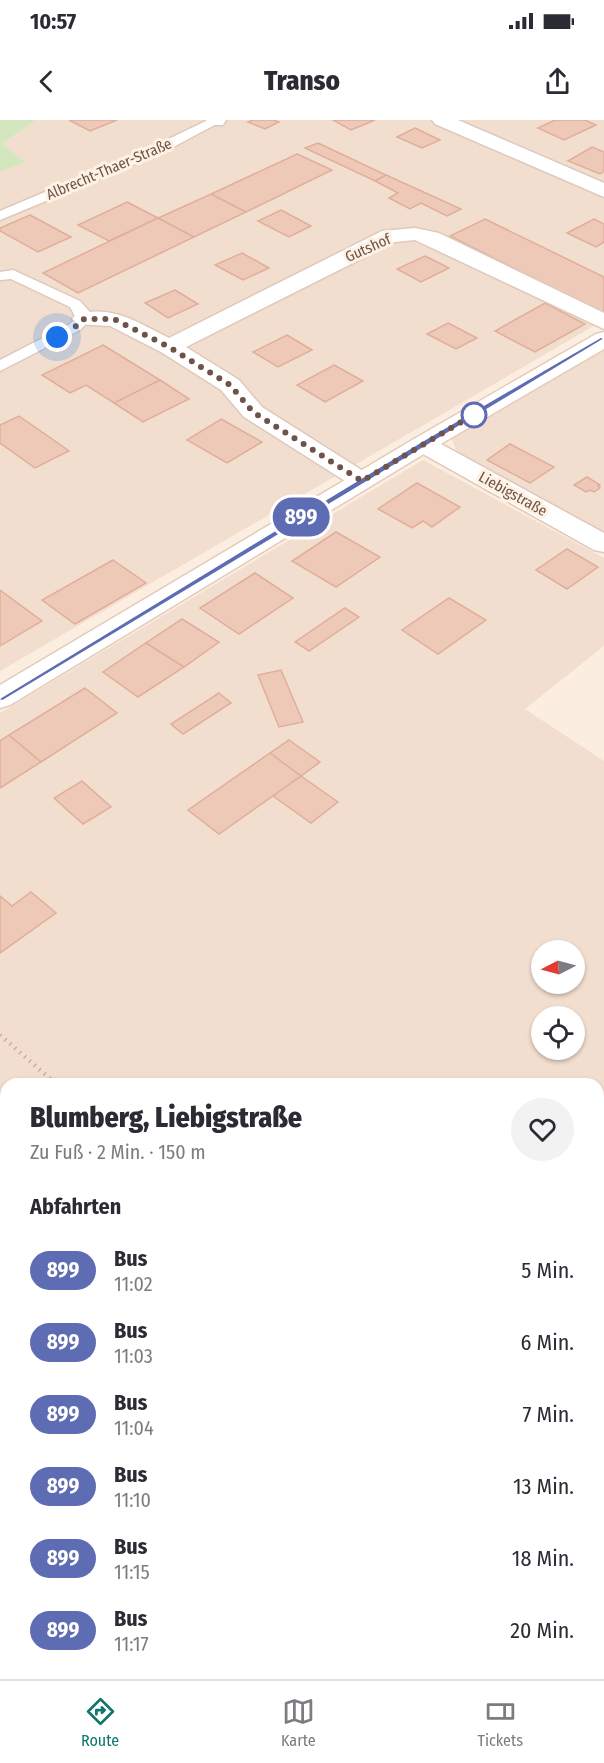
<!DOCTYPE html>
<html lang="de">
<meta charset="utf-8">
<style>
body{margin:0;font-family:"Fira Sans Condensed",sans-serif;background:#f2f2f3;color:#2b2b33;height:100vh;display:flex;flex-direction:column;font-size:22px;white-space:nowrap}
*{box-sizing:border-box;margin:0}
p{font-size:20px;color:#7c7c81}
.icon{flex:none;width:33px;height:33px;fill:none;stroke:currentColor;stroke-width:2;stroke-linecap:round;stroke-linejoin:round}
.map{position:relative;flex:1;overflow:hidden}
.sheet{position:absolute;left:0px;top:958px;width:604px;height:602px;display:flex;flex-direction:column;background:#fff;border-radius:18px 18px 0 0;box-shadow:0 2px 4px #0004}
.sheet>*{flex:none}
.badge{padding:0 12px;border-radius:20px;font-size:21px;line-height:39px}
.needle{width:39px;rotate:264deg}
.controls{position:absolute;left:531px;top:820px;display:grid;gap:12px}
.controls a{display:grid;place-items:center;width:54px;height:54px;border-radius:50%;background:#fff;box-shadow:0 2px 4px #0004;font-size:30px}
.you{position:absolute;width:30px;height:30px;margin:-15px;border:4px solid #fff;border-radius:50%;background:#1a73e8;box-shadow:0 0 0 9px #1a73e833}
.map>.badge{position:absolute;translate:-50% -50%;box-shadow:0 0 0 3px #fff}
h2{padding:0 30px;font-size:22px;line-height:54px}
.round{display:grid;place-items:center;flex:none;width:63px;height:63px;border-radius:32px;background:#f2f2f3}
.overview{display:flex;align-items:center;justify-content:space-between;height:102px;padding:0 30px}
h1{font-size:28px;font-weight:800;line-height:45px}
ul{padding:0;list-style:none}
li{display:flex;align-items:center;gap:18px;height:72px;padding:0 30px}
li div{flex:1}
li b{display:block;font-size:22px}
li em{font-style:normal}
li .badge{min-width:66px;font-weight:700;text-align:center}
.status{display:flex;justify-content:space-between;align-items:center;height:42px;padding:0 30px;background:#fff;direction:ltr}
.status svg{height:16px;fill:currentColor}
header{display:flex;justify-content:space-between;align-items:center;height:78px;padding:0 30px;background:#fff;font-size:27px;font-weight:800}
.tab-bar{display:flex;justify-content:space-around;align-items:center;height:84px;border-top:2px solid #e1e1e2;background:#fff;font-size:16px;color:#7c7c81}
.tab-bar a{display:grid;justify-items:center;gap:3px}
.tab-bar .selected{color:#0f766e}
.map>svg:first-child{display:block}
.residential{fill:#f2dece;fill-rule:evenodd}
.green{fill:#d3e7bf}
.building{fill:#eec9b8;stroke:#e0ae9a;stroke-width:1.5}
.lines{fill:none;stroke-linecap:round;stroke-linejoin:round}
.lane-casing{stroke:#dec9bc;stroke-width:3}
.street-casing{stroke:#dec9bc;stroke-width:3}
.secondary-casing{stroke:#e4cbbc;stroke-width:3}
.path{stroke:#d2ac9c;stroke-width:4.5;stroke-dasharray:1.5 5;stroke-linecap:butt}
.lane{fill:#fff;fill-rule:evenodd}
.street{fill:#fff;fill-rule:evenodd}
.secondary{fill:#fff;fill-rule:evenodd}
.line{fill:#5d6cb3;stroke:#fff;stroke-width:1.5}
.walk{stroke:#6f5349;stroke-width:6;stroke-dasharray:0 10.8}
.stop-dot{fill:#fff;stroke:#5d6cb3;stroke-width:3}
.labels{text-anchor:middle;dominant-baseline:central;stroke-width:6;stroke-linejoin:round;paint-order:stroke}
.far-street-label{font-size:15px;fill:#6f5349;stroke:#fef2e5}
</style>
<div class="status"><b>10:57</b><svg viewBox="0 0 49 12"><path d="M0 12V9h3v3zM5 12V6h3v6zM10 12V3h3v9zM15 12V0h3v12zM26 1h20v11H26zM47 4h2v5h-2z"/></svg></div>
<header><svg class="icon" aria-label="back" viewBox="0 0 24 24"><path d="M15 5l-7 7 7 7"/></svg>Transo<svg class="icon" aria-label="share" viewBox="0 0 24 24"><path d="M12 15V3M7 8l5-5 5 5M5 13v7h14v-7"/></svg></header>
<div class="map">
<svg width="604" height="1559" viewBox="0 0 604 1559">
<rect width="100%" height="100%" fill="#fbeddf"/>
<path class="residential" d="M36 0H604V200L0 551V52L25 42 2 24Z
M604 230V414L458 336 452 319Z
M423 340 604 438V526L525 589 604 641V1167L599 1172 598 964H6V1554H235L231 1559H0V593ZM542 831H574V864H542ZM542 897H574V930H542Z"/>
<path class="green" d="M0 0H36L2 24 25 42 0 52Z"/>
<path class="building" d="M69 0H117L90 11Z
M253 0H273L279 2 265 9 248 2Z
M333 0H375L351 10Z
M555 0H585L596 5 564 20 538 8Z
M415 8 440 20 422 28 397 17Z
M318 23 386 55 375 61 305 28Z
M592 27 604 32V51L600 54 568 41Z
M297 34 332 50 246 92 211 74Z
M386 55 461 89 447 96 421 83 410 89 389 78 398 73 375 61Z
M211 74 246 92 194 117 158 98Z
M127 82 158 98 109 121 78 105Z
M281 90 311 106 289 117 258 101Z
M30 95 71 117 38 132 0 111V108Z
M158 98 194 117 78 173 43 153Z
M485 99 604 157V194L450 116Z
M594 99 604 104V122L596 127 567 113Z
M242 133 269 148 243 160 215 145Z
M425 136 449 148 421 162 397 149Z
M175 170 198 184 168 198 145 183Z
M545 183 585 204 535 232 495 211Z
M448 203 477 218 456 229 427 214Z
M287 215 312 230 278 247 253 232Z
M103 225 160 260 114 283 86 265 70 273 42 255Z
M334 245 363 261 325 282 297 265Z
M160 260 189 279 143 302 114 283Z
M19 296 69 331 35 348 0 323V305Z
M221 299 262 322 227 343 187 320Z
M510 324 554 347 530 363 487 340Z
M587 357 600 365 598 366 600 368 594 372 590 370 586 372 574 365Z
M417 363 460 387 432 407 423 401 412 408 378 389Z
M336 412 380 437 336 467 292 441Z
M567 429 598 447 567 469 536 450Z
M113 440 146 463 75 504 42 480Z
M255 453 293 478 239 514 200 488Z
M0 470 42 501 0 526Z
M449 478 486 500 438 534 402 510Z
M345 488 359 497 309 531 295 522Z
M182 499 219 522 184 547 146 523Z
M146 523 184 547 138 577 103 552Z
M281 550 303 602 279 607 258 555Z
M85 568 117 593 41 642 9 615Z
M219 573 231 583 183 614 171 604Z
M9 615 41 642 0 668V621Z
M289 620 320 642 301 656 270 633Z
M270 633 301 656 219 714 188 690Z
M301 656 338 682 311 703 273 676Z
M82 661 111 687 83 704 54 678Z
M31 772 56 793 0 833V776L12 786Z"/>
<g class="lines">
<defs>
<path id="lane" d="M208 0 222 1 164 32 0 100V91L154 26Z
M13 150 80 181 89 191 91 199 80 210 0 251V240L70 204 76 198 70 187 11 159 0 160V152Z"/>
<path id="street" d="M206 0H226L223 5H209Z
M432 0H458L604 63V77L435 4Z
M415 108 439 113 604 193V209L415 120 395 122 186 227 239 260 262 287 371 356 375 361 371 366 362 369 353 366 244 297 221 270 161 232 110 206 76 204 72 199 76 194C113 185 137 202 169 218L382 111Z
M423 316 432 319 604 413V432L594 430 414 329 410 324 414 319Z"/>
<path id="secondary" d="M604 212V229L432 329 10 585 0 588V565L414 319 596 214Z"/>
</defs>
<use href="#lane" class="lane-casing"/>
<use href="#street" class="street-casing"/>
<use href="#secondary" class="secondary-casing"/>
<path class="path" d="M0 915 56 964
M598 1207 604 1201
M267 1559 271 1554"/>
<use href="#lane" class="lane"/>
<use href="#street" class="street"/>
<use href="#secondary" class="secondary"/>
</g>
<path class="line" d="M601 217 604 219 4 580 0 581V578L419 323Z"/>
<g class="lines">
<path class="walk" d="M57 217 75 207 84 199H114L169 227 230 265 253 292 362 361 483 289 474 295"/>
</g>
<circle class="stop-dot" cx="474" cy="295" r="12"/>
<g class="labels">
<g class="far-street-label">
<text transform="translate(109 49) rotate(-23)">Albrecht-Thaer-Straße</text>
<text transform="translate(368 128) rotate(-24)">Gutshof</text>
<text transform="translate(513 374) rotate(29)">Liebigstraße</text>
</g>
</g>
</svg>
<div class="controls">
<a><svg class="needle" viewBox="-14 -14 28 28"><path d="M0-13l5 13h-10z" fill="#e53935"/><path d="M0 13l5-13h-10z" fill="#7c7c81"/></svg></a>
<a><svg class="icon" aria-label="locate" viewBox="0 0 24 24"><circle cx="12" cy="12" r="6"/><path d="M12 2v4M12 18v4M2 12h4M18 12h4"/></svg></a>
</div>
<div class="you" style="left:57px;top:217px"></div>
<b class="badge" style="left:301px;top:397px;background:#5d6cb3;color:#fff">899</b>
<section class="sheet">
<div class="overview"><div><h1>Blumberg, Liebigstraße</h1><p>Zu Fuß · 2 Min. · 150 m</p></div><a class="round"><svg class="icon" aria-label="heart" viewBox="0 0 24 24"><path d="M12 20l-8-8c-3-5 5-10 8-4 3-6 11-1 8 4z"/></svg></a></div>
<h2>Abfahrten</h2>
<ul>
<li><span class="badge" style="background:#5d6cb3;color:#fff">899</span><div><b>Bus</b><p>11:02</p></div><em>5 Min.</em></li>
<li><span class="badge" style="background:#5d6cb3;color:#fff">899</span><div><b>Bus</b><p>11:03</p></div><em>6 Min.</em></li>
<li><span class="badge" style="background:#5d6cb3;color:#fff">899</span><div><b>Bus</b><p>11:04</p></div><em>7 Min.</em></li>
<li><span class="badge" style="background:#5d6cb3;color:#fff">899</span><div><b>Bus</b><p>11:10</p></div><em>13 Min.</em></li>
<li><span class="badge" style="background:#5d6cb3;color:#fff">899</span><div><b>Bus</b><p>11:15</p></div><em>18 Min.</em></li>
<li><span class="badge" style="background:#5d6cb3;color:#fff">899</span><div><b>Bus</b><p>11:17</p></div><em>20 Min.</em></li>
</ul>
</section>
</div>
<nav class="tab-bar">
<a class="selected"><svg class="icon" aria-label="directions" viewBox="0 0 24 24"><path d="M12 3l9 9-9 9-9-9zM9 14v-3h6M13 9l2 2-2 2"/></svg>Route</a>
<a><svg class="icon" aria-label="map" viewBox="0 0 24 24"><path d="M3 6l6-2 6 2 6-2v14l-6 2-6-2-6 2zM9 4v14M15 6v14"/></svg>Karte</a>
<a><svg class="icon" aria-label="tickets" viewBox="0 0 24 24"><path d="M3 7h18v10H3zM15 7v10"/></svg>Tickets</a>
</nav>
